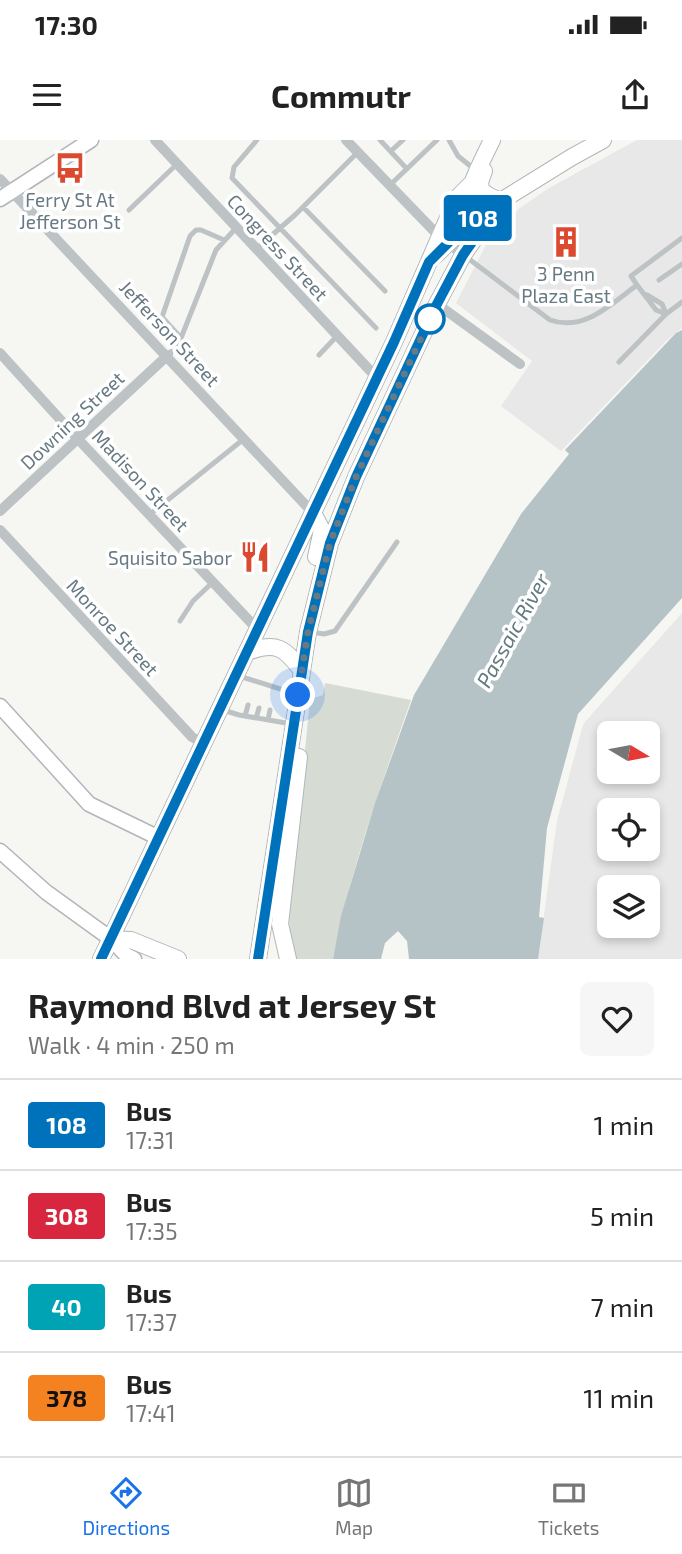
<!DOCTYPE html>
<meta charset="utf-8">
<style>
body{margin:0;font-family:"Exo 2",sans-serif;background:#f6f6f6;color:#222;height:100vh;display:flex;flex-direction:column;font-size:26px;white-space:nowrap}
*{box-sizing:border-box;margin:0}
p{font-size:23px;color:#767676}
.icon{flex:none;width:38px;height:38px;fill:none;stroke:currentColor;stroke-width:2;stroke-linecap:round;stroke-linejoin:round}
.map{position:relative;height:819px;overflow:hidden}
.panel{display:flex;flex-direction:column;background:#fff;flex:1}
.panel>*{flex:none}
.badge{padding:0 14px;border-radius:5px;font-size:24px;line-height:46px}
.needle{width:46px;rotate:100deg}
.fabs{position:absolute;left:597px;top:581px;display:grid;gap:14px}
.fabs a{display:grid;place-items:center;width:63px;height:63px;border-radius:10px;background:#fff;box-shadow:0 4px 10px #0003;font-size:35px}
.you{position:absolute;width:35px;height:35px;margin:-18px;border:5px solid #fff;border-radius:50%;background:#1a73e8;box-shadow:0 0 0 10px #1a73e833}
.map>.badge{position:absolute;translate:-50% -50%;box-shadow:0 0 0 4px #fff}
.round{display:grid;place-items:center;flex:none;width:74px;height:74px;border-radius:10px;background:#f6f6f6}
.summary{display:flex;align-items:center;justify-content:space-between;height:119px;padding:0 28px}
h1{font-size:33px;font-weight:700;line-height:52px}
ul{padding:0;list-style:none}
li{display:flex;align-items:center;gap:21px;height:91px;padding:0 28px;border-top:2px solid #e0e0e0}
li div{flex:1}
li b{display:block;font-size:26px}
li em{font-style:normal}
li .badge{min-width:77px;font-weight:700;text-align:center}
.status{display:flex;justify-content:space-between;align-items:center;height:49px;padding:0 35px;background:#fff;direction:ltr}
.status svg{height:19px;fill:currentColor}
header{display:flex;justify-content:space-between;align-items:center;height:91px;padding:0 28px;background:#fff;font-size:32px;font-weight:700}
.tabs{display:flex;justify-content:space-around;align-items:center;height:98px;border-top:2px solid #e0e0e0;background:#fff;font-size:19px;color:#767676}
.tabs a{display:grid;justify-items:center;gap:4px}
.tabs .selected{color:#1a73e8}
.map>svg:first-child{display:block}
.built{fill:#e7e8e7;fill-rule:evenodd}
.green{fill:#d6dbd3}
.water{fill:#b5c3c6}
.pier{fill:#f6f6f3}
.lines{fill:none;stroke-linecap:round;stroke-linejoin:round}
.secondary-casing{stroke:#b0b6ba;stroke-width:17}
.primary-casing{stroke:#b1b7ba;stroke-width:18}
.lane{stroke:#bdc2c5;stroke-width:5}
.street{stroke:#bdc2c5;stroke-width:10}
.secondary{stroke:#fff;stroke-width:14}
.primary{stroke:#fff;stroke-width:16}
.line-casing{stroke:#fff;stroke-width:16}
.line{stroke:#0072bc;stroke-width:10}
.walk{stroke:#677983;stroke-width:7;stroke-dasharray:0 12.6}
.stop-dot{fill:#fff;stroke:#0072bc;stroke-width:3.5}
.labels{text-anchor:middle;dominant-baseline:central;stroke-width:7;stroke-linejoin:round;paint-order:stroke}
.poi-label{font-size:19px;fill:#677983;stroke:#fff}
.street-label{font-size:19px;fill:#677983;stroke:#fff}
.water-label{font-size:21px;font-style:italic;fill:#637a7f;stroke:#fff}
</style>
<div class="status"><b>17:30</b><svg viewBox="0 0 49 12"><path d="M0 12V9h3v3zM5 12V6h3v6zM10 12V3h3v9zM15 12V0h3v12zM26 1h20v11H26zM47 4h2v5h-2z"/></svg></div>
<header><svg class="icon" aria-label="menu" viewBox="0 0 24 24"><path d="M4 6h16M4 12h16M4 18h16"/></svg>Commutr<svg class="icon" aria-label="share" viewBox="0 0 24 24"><path d="M12 15V3M7 8l5-5 5 5M5 13v7h14v-7"/></svg></header>
<div class="map">
<svg width="682" height="819" viewBox="0 0 682 819">
<rect width="100%" height="100%" fill="#f6f6f3"/>
<path class="built" d="M637 0H682V188L666 201 561 311 501 266 532 221 456 163 491 95 520 68 549 48Z
M682 473V819H538L557 681 581 592 584 583ZM609 593H648V632H609ZM609 670H648V709H609ZM609 747H648V786H609Z"/>
<path class="green" d="M325 543 411 560C381 645 350 730 333 819H297L291 804 289 775 310 559 323 555Z"/>
<path class="water" d="M682 190V458L578 574 547 688 539 777 544 778 538 819H333L341 776 375 663 414 555 521 374 569 314 565 310 676 193Z"/>
<path class="pier" d="M398 791 407 801 409 819H381L385 803Z"/>
<g class="lines">
<defs>
<path id="secondary" d="M0 59 91 0
M0 566 89 664 159 698
M0 711 46 752 111 799 126 815 134 819"/>
<path id="primary" d="M484 31 480 42 481 50 489 56 501 61
M464 93C461 59 478 29 492 0
M436 115 463 88 501 61 572 17 603 0
M313 373 322 390 316 417
M248 512C276 501 285 508 302 531
M111 799 131 800 178 819
M101 819 394 202 451 71 459 56 471 44
M258 819 308 492 330 403 356 337 437 164 463 115 501 61
M288 819 280 784 299 617"/>
</defs>
<use href="#secondary" class="secondary-casing"/>
<use href="#primary" class="primary-casing"/>
<path class="lane" d="M257 0 234 27 232 38 376 188
M380 0 407 29
M449 0 458 16 474 29
M391 11 403 0
M389 46 437 0
M303 67 385 151
M129 70 177 24
M224 100 201 90H196L190 96 162 177 181 198 216 110 236 88
M256 109 295 75 358 12
M465 116 550 180C584 192 611 164 637 145L631 136 682 98
M659 140 682 124
M637 145 656 170 666 174
M647 155 662 164 666 174
M169 215 181 198
M319 215 337 196
M619 222 666 174 682 162
M149 375 245 298
M180 481 193 461 213 442
M311 492 324 494 335 491 397 402
M239 536 296 554
M223 570 239 575 292 584
M245 576 248 565
M256 578 259 568
M268 580 270 570"/>
<path class="street" d="M155 0 376 237
M346 0 434 91 463 115
M0 39 313 373
M437 164 520 224
M0 213 77 298 258 490
M0 371 168 215
M0 390 192 597 204 604"/>
<use href="#secondary" class="secondary"/>
<use href="#primary" class="primary"/>
</g>
<g class="lines">
<defs>
<path id="line" d="M101 819 394 202 429 122 463 88 501 61 463 115 437 164 356 337 330 403 308 492 258 819"/>
</defs>
<use href="#line" class="line-casing"/>
<use href="#line" class="line"/>
<path class="walk" d="M298 555 308 492 330 403 356 337 430 179"/>
</g>
<defs>
<symbol id="bus-bare" viewBox="-9 -9 18 18"><path d="M-5-6H5V4H4V6H2V4H-2V6H-4V4H-5ZM-3.5-4V0h7V-4ZM-3.5 1.2v1.5H-2V1.2ZM2 1.2v1.5H3.5V1.2Z" fill="#db492f" stroke="#fff" stroke-width="2.5" paint-order="stroke"/></symbol>
<symbol id="building-bare" viewBox="-9 -9 18 18"><path d="M-4-6H4V6H1V3H-1V6H-4ZM-2.5-4.3h1.7v1.8h-1.7ZM.8-4.3h1.7v1.8H.8ZM-2.5-1h1.7V.8h-1.7ZM.8-1h1.7V.8H.8Z" fill="#db492f" stroke="#fff" stroke-width="2.5" paint-order="stroke"/></symbol>
<symbol id="restaurant-bare" viewBox="-9 -9 18 18"><path d="M-5-6h1v4h1v-4h1v4h1v-4h1v5L-1.5 .5V6h-2V.5L-5-1ZM5-6V6H3V1.5H1.5Q1.5-4 5-6Z" fill="#db492f" stroke="#fff" stroke-width="2.5" paint-order="stroke"/></symbol>
</defs>
<g fill-rule="evenodd">
<use href="#bus-bare" x="48" y="6" width="44" height="44"/>
<use href="#building-bare" x="544" y="80" width="44" height="44"/>
<use href="#restaurant-bare" x="233" y="395" width="44" height="44"/>
</g>
<circle class="stop-dot" cx="430" cy="179" r="14"/>
<g class="labels">
<g class="poi-label">
<text x="70" y="59">Ferry St At<tspan x="70" dy="22">Jefferson St</tspan></text>
<text x="566" y="133">3 Penn<tspan x="566" dy="22">Plaza East</tspan></text>
<text x="232" y="417" text-anchor="end">Squisito Sabor</text>
</g>
<g class="street-label">
<text transform="translate(278 107) rotate(47)">Congress Street</text>
<text transform="translate(170 193) rotate(47)">Jefferson Street</text>
<text transform="translate(72 280) rotate(-43)">Downing Street</text>
<text transform="translate(141 340) rotate(47)">Madison Street</text>
<text transform="translate(113 487) rotate(47)">Monroe Street</text>
</g>
<g class="water-label">
<text transform="translate(512 490) rotate(-61)">Passaic River</text>
</g>
</g>
</svg>
<div class="fabs">
<a><svg class="needle" viewBox="-14 -14 28 28"><path d="M0-13l5 13h-10z" fill="#e53935"/><path d="M0 13l5-13h-10z" fill="#767676"/></svg></a>
<a><svg class="icon" aria-label="locate" viewBox="0 0 24 24"><circle cx="12" cy="12" r="6"/><path d="M12 2v4M12 18v4M2 12h4M18 12h4"/></svg></a>
<a><svg class="icon" aria-label="layers" viewBox="0 0 24 24"><path d="M12 4l9 5-9 5-9-5zM3 14l9 5 9-5"/></svg></a>
</div>
<div class="you" style="left:298px;top:555px"></div>
<b class="badge" style="left:478px;top:78px;background:#0072bc;color:#fff">108</b>
</div>
<section class="panel">
<div class="summary"><div><h1>Raymond Blvd at Jersey St</h1><p>Walk · 4 min · 250 m</p></div><a class="round"><svg class="icon" aria-label="heart" viewBox="0 0 24 24"><path d="M12 20l-8-8c-3-5 5-10 8-4 3-6 11-1 8 4z"/></svg></a></div>
<ul>
<li><span class="badge" style="background:#0072bc;color:#fff">108</span><div><b>Bus</b><p>17:31</p></div><em>1 min</em></li>
<li><span class="badge" style="background:#d7263d;color:#fff">308</span><div><b>Bus</b><p>17:35</p></div><em>5 min</em></li>
<li><span class="badge" style="background:#00a3b4;color:#fff">40</span><div><b>Bus</b><p>17:37</p></div><em>7 min</em></li>
<li><span class="badge" style="background:#f58220;color:#111">378</span><div><b>Bus</b><p>17:41</p></div><em>11 min</em></li>
</ul>
</section>
<nav class="tabs">
<a class="selected"><svg class="icon" aria-label="directions" viewBox="0 0 24 24"><path d="M12 3l9 9-9 9-9-9zM9 14v-3h6M13 9l2 2-2 2"/></svg>Directions</a>
<a><svg class="icon" aria-label="map" viewBox="0 0 24 24"><path d="M3 6l6-2 6 2 6-2v14l-6 2-6-2-6 2zM9 4v14M15 6v14"/></svg>Map</a>
<a><svg class="icon" aria-label="tickets" viewBox="0 0 24 24"><path d="M3 7h18v10H3zM15 7v10"/></svg>Tickets</a>
</nav>
